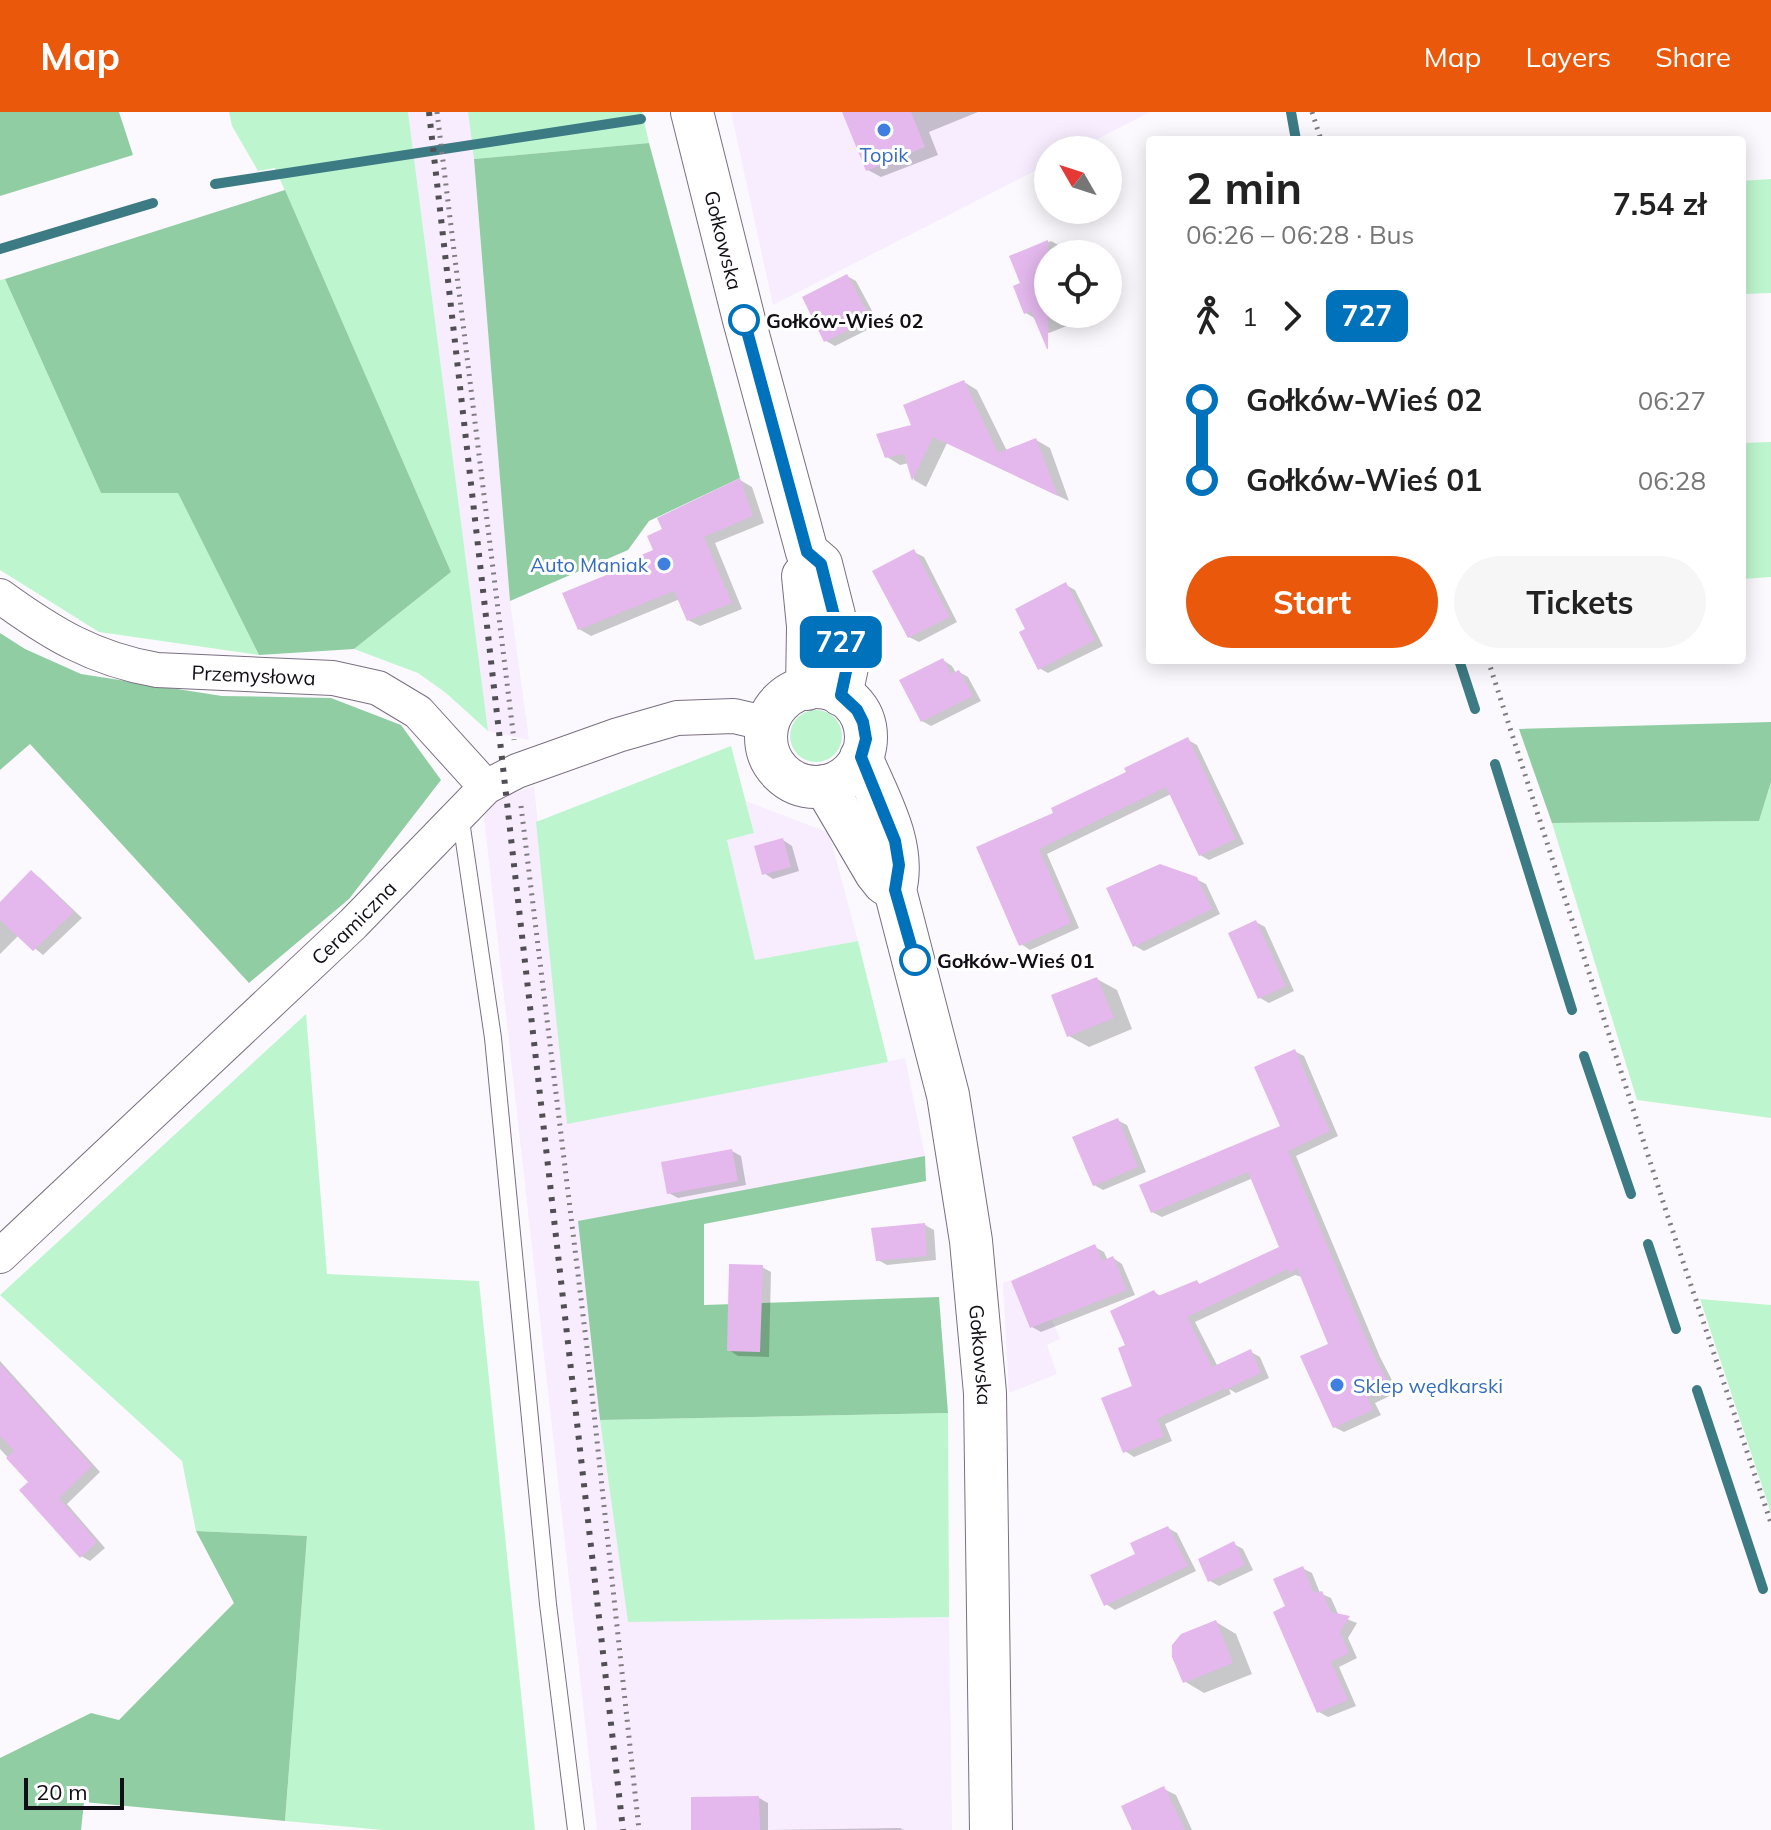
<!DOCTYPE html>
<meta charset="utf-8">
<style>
body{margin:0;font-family:Mulish,sans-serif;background:#f6f6f6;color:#222;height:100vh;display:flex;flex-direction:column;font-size:30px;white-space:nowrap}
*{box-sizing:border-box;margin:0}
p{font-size:26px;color:#767676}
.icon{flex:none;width:44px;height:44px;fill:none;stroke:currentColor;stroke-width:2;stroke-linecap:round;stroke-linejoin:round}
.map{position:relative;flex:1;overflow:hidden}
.panel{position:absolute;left:1146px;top:24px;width:600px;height:528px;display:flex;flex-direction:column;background:#fff;border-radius:8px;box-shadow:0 4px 20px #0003}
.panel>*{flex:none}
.badge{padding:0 16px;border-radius:12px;font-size:28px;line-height:52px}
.needle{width:52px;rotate:309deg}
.controls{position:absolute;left:1034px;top:24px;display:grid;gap:16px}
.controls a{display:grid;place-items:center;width:88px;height:88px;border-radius:50%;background:#fff;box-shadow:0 4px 20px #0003;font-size:40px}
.scale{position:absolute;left:24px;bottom:20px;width:100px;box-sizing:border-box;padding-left:8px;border:4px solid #120e15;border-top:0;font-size:22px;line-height:28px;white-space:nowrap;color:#120e15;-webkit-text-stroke:6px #fff;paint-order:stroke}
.map>.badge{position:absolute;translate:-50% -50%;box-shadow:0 0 0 4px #fff}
.legs{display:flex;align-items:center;gap:12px;height:88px;padding:0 40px;font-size:26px}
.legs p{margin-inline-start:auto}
.overview{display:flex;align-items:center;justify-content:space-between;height:136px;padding:0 40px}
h1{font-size:44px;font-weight:700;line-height:60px}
.button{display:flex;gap:16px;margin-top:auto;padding:16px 40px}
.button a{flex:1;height:92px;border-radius:48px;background:#ea580c;color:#fff;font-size:32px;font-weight:700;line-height:92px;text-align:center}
.button a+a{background:#f6f6f6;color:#222}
ul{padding:0 40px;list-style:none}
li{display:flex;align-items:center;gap:28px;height:80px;font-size:30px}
li i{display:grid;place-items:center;width:12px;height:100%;margin:0 10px;background:currentColor}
li i::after{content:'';width:20px;height:20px;margin:-10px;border:6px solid;border-radius:50%;background:#fff}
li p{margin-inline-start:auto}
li:first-child i{background:linear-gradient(#0000 50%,currentColor 0)}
li:last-child i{background:linear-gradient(currentColor 50%,#0000 0)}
header{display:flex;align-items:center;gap:48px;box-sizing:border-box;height:112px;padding:0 40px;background:#ea580c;color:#fff}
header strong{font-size:38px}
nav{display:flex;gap:44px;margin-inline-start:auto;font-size:28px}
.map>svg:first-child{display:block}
.built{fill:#f7edfe}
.green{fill:#bdf6ce}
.forest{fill:#90cda3}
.shadow{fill:#0003}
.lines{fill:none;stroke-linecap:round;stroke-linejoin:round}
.stream{stroke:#3d7b84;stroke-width:10}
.building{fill:#e4b8ed}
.service-casing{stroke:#7a6f82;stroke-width:18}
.minor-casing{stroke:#7a6f82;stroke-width:36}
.tertiary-casing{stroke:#7a6f82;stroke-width:44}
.path{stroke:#7f7c82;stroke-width:5;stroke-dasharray:2 6;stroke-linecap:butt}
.service{stroke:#fff;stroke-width:16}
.minor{stroke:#fff;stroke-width:34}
.tertiary{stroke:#fff;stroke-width:42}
.rail{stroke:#524e55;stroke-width:6;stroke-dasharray:4 8;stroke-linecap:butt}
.line-1-casing{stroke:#fff;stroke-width:18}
.line-1{stroke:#0072bc;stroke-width:12}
.shop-dot{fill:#3f7fe0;stroke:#fff;stroke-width:3}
.stop-1-dot{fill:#fff;stroke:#0072bc;stroke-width:4}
.labels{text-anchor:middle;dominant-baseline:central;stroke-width:6;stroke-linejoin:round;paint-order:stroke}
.shop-label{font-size:20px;fill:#366cbe;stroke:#fff}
.street-label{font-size:20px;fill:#120e15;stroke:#fff}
.stop-label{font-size:20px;font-weight:bold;fill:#120e15;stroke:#fff;text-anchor:start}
</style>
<header>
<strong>Map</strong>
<nav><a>Map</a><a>Layers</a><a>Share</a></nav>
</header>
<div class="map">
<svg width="1771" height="1718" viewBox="0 0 1771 1718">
<rect width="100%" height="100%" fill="#fbf9fd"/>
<path class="built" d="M408 0H468L474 47 510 489 529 628 488 619Z
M731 0H1150L1076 38H1048V52L773 193Z
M534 674 567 1011 905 946 925 1044 578 1110 600 1308 628 1509 949 1505 952 1718H597L484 705 494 688Z
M746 689 829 721 858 829 755 849 727 728 754 721Z
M1033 1160 1060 1227 1047 1233 1057 1262 1009 1281 1003 1171Z"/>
<path class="green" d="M229 0H408L488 619 446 581 418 561 354 537 451 460 275 56 258 59 232 14Z
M468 0H642L649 31 474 47Z
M1771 67V181L1742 182V69Z
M5 167 101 381 178 380 259 543 99 520 0 458V168Z
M1771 330V465L1742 467V331Z
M790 624a26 26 0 1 1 52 0a26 26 0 1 1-52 0Z
M731 634 754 721 727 728 755 848 858 829 888 950 567 1012 536 710Z
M1771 670V1006L1637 988 1552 711 1759 709Z
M306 902 327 1162 479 1169 535 1718H383L285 1709 307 1424 196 1419 182 1349 0 1183Z
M1700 1187 1771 1193V1401Z
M948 1301 949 1505 628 1510 600 1308Z"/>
<path class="forest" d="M0 0H119L133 43 0 84Z
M649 31 740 366 649 409 628 438 510 489 474 47Z
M285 78 451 460 354 537 259 543 178 381H101L5 167Z
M0 521 25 537 81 562 222 584 331 586 401 613 441 668 349 787 249 871 30 632 0 658Z
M1771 610V670L1759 709 1552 711 1519 617Z
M925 1044 926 1069 704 1112V1193L939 1185 948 1301 600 1308 578 1109Z
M196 1419 307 1424 285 1709 84 1690 81 1718H0V1646L91 1601 119 1608 234 1491Z"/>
<path class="shadow" d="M845 0H978L929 20 938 43 881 65 868 58Z
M1051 129 1060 134 1063 142H1048V202H1097L1049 221 1040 216 1036 207 1026 201 1023 172 1012 145Z
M847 164 856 169 877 208 867 214 869 217 835 234 826 229Z
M964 270 977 278 1007 339 1036 328 1050 336 1069 389 947 331 926 375 914 368 909 351 900 353 887 345 914 315Z
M740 368 752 375 764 411 715 431 742 497 700 514 688 508 680 487 591 524 579 517 655 439 664 418Z
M914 440 924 445 957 510 919 530 909 525Z
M1066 473 1075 478 1103 534 1048 561 1039 556 1027 517Z
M943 548 952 554 956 561 959 560 968 565 981 589 931 614 922 609Z
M1188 628 1197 633 1244 732 1209 748 1200 743 1171 682 1047 742 1079 816 1030 838 1021 832 978 736 1056 702Z
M783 728 792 734 799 759 773 767 764 761Z
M31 760 40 766 82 806 43 843 19 823 0 842V793Z
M1196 767 1206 772 1220 802 1144 839 1135 834Z
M1256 810 1265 815 1294 879 1269 891 1260 886Z
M1097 867 1117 878 1132 917 1089 935 1069 924Z
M1294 939 1304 944 1338 1024 1296 1044 1380 1245 1398 1280 1375 1291 1381 1303 1344 1320 1334 1315 1330 1233 1302 1165 1295 1163 1195 1210 1218 1255 1251 1240 1260 1245 1269 1266 1236 1281 1229 1277 1231 1282 1165 1312 1172 1329 1134 1345 1125 1339 1134 1275 1128 1234 1154 1180 1162 1185 1197 1170 1201 1173 1282 1136 1253 1066 1162 1105 1152 1100 1283 1015Z
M1117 1008 1127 1013 1146 1060 1103 1078 1094 1073Z
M732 1039 741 1044 746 1073 678 1086 669 1081Z
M925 1113 934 1118 936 1148 887 1153 878 1148Z
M1095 1135 1104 1140 1108 1149 1113 1146 1122 1152 1135 1183 1041 1220 1032 1215Z
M762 1155 771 1160 769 1245 738 1244 729 1238Z
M0 1249 100 1360 67 1392 105 1436 90 1449 81 1444 31 1370 0 1337Z
M1168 1416 1177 1421 1196 1459 1115 1498 1106 1492 1137 1443Z
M1234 1432 1243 1437 1253 1458 1219 1474 1210 1469Z
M1302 1456 1312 1461 1320 1481 1331 1486 1339 1504 1357 1511 1348 1526 1357 1546 1339 1555 1356 1594 1328 1605 1319 1600 1288 1495Z
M1216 1510 1236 1522 1252 1562 1204 1581 1184 1569Z
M1164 1677 1176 1683 1192 1718H1134Z
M759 1686 768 1691V1718L900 1716 904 1718H693Z"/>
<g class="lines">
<path class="stream" d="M1291 0 1296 28
M215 72 641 7
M0 137 153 91
M1459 548 1475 597
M1495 652 1572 898
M1584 944 1631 1082
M1648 1132 1676 1217
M1697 1278 1763 1477"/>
</g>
<path class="building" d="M842 0H911L925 35 866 59Z
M1048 128V237H1047L1031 199 1024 202 1013 174 1020 171 1009 144Z
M847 162 869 203 859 208 861 212 824 230 802 185Z
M964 268 998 341 1036 326 1058 384 933 325 912 369 904 342 885 346 876 322 911 313 903 293Z
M740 366 753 404 704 425 732 491 687 509 674 479 578 518 562 481 641 449 639 444 653 438 647 424 662 417 657 406Z
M914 437 950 505 908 526 872 459Z
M1066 470 1095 528 1038 558 1019 520 1025 517 1015 497Z
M943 546 951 562 959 558 973 584 921 610 899 568Z
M1188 625 1236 727 1199 744 1166 675 1039 737 1071 811 1019 834 976 735 1053 701 1051 696 1126 660 1124 656Z
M783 726 791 755 762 763 754 734Z
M1160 752 1197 765 1212 797 1133 835 1106 776Z
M31 758 74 800 33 839 0 808V790Z
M1256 808 1286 874 1258 887 1228 821Z
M1097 865 1114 906 1067 925 1051 883Z
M1295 937 1330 1019 1288 1039 1371 1238 1390 1274 1367 1286 1373 1298 1333 1316 1300 1244 1328 1232 1297 1156 1290 1162 1288 1157 1187 1205 1212 1255 1251 1237 1261 1261 1225 1278 1219 1269 1223 1277 1157 1307 1164 1324 1123 1341 1101 1286 1132 1274 1118 1236 1125 1233 1110 1199 1154 1178 1158 1184 1197 1168 1199 1172 1279 1135 1248 1060 1151 1101 1139 1073 1280 1014 1254 955Z
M1118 1006 1138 1055 1093 1074 1072 1025Z
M732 1037 738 1069 667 1082 661 1050Z
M925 1111 927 1144 876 1149 871 1116Z
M1095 1132 1102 1149 1113 1144 1127 1178 1030 1216 1011 1169Z
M729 1152 763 1153 760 1240 727 1239Z
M0 1252 92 1354 59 1386 97 1430 80 1446 19 1378 28 1370 6 1346 14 1339 0 1324Z
M1168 1414 1188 1454 1104 1494 1090 1463 1135 1442 1130 1431Z
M1234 1429 1245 1453 1208 1470 1198 1447Z
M1303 1454 1314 1481 1322 1479 1331 1500 1350 1504 1340 1520 1349 1541 1331 1550 1348 1588 1317 1601 1273 1500 1285 1494 1273 1467Z
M1216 1508 1233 1551 1183 1571 1172 1545V1533L1181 1522Z
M1164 1674 1185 1718H1132L1121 1694Z
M759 1684 760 1718H691V1685Z"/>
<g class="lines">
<defs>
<path id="service" d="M460 702 493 926 548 1492 576 1718"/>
<g id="minor">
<path id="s1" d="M0 484C51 521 93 547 157 558L333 566 378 576 418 600 486 675"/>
<path id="s2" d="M0 1144 353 812 486 675 517 659 618 623 677 606 734 604 768 612"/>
</g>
<g id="tertiary">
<path id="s3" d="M692 0 744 208 807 440 821 452 847 555 841 583"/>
<path d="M803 464 808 514 807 577"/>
<circle cx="816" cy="625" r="50"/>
<path id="s4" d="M861 645C878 686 907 733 895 778L948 983 971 1129 985 1281 991 1718"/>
<path d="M825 674 876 761 884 771 895 778"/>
</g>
</defs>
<use href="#service" class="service-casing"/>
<use href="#minor" class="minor-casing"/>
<use href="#tertiary" class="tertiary-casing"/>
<path class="path" d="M437 0 514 628
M1312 0 1321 28
M1488 548 1667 1102 1771 1411
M521 694 587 1236 639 1718"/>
<use href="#service" class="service"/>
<use href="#minor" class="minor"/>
<use href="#tertiary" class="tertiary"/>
<path class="rail" d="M429 0 623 1718"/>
</g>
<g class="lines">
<defs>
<path id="line-1" d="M744 208 807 440 821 452 847 555 841 583 857 598 863 610 866 627 861 645 895 729 899 753 895 778 915 848"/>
</defs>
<use href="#line-1" class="line-1-casing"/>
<use href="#line-1" class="line-1"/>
</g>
<g class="shop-dot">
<circle cx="884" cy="18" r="8"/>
<circle cx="664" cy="452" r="8"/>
<circle cx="1337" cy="1273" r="8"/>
</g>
<g class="stop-1-dot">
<circle cx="744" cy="208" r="14"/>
<circle cx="915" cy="848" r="14"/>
</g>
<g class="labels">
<g class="shop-label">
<text x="884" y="42">Topik</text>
<text x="648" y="452" text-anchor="end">Auto Maniak</text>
<text x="1353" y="1273" text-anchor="start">Sklep wędkarski</text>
</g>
<g class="street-label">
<text stroke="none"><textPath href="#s3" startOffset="132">Gołkowska</textPath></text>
<text stroke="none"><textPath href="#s1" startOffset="272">Przemysłowa</textPath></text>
<text stroke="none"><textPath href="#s2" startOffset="486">Ceramiczna</textPath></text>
<text stroke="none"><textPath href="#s4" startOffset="614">Gołkowska</textPath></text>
</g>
<g class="stop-label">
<text x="766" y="208">Gołków-Wieś 02</text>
<text x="937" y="848">Gołków-Wieś 01</text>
</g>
</g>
</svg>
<div class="controls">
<a><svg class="needle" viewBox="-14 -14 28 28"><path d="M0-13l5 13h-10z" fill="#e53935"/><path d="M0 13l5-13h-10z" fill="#767676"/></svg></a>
<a><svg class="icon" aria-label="locate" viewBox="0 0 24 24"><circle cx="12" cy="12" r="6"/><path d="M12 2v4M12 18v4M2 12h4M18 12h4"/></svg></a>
</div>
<div class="scale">20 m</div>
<b class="badge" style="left:841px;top:530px;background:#0072bc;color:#fff">727</b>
<section class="panel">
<div class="overview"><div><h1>2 min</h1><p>06:26 – 06:28 · Bus</p></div><b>7.54 zł</b></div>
<div class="legs"><svg class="icon" aria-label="walk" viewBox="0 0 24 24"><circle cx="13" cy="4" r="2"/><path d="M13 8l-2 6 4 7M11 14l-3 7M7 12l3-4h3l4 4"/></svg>1<svg class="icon" aria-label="forward" viewBox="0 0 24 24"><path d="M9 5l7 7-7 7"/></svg><b class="badge" style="background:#0072bc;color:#fff">727</b></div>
<ul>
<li><i style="color:#0072bc"></i><b>Gołków-Wieś 02</b><p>06:27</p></li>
<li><i style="color:#0072bc"></i><b>Gołków-Wieś 01</b><p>06:28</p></li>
</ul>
<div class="button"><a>Start</a><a>Tickets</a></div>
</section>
</div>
